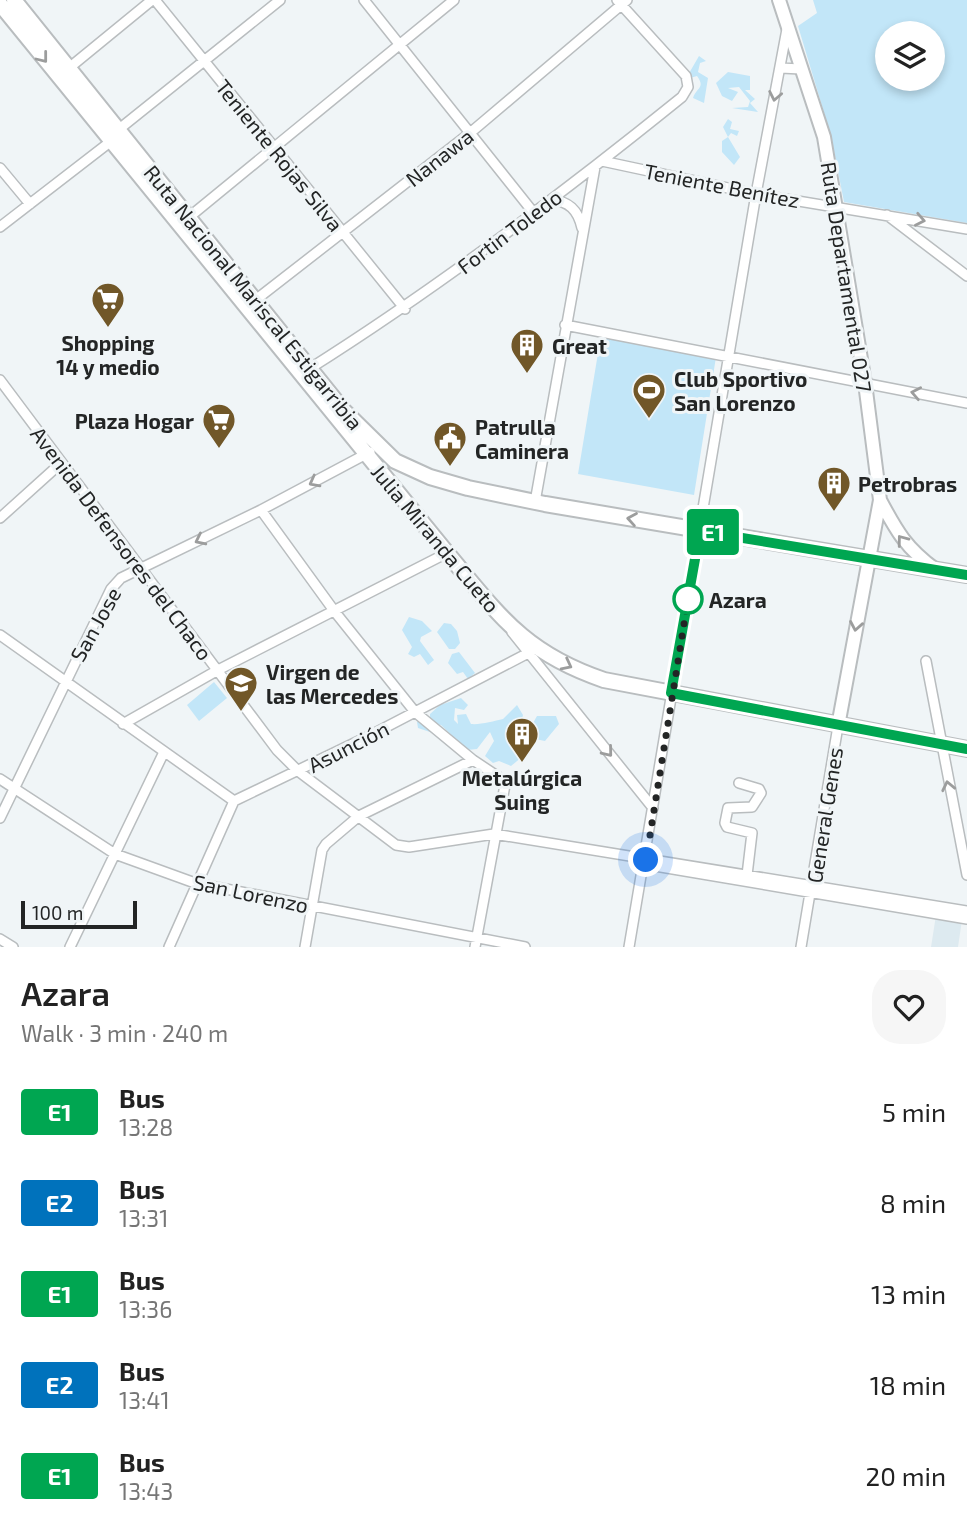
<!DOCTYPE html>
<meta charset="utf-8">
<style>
body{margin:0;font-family:"Exo 2",sans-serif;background:#f6f6f6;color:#222;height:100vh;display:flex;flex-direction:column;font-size:26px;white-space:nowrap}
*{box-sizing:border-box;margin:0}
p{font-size:23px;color:#767676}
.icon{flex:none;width:38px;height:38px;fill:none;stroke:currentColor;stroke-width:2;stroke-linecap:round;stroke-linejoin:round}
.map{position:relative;height:947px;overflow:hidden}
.drawer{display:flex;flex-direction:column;background:#fff;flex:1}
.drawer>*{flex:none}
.badge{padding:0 14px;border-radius:5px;font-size:24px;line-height:46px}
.buttons{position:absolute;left:875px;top:21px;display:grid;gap:14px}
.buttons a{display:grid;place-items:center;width:70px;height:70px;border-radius:50%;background:#fff;box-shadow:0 4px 10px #0003;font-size:35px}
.scale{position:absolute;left:21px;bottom:18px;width:116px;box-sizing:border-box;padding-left:7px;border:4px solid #232525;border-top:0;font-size:19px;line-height:24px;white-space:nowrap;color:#232525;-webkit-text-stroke:5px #f0f5f7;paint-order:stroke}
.you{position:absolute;width:35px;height:35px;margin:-18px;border:5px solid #fff;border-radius:50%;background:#1a73e8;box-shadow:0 0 0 10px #1a73e833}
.map>.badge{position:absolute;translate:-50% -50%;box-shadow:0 0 0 4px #fff}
.round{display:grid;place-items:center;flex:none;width:74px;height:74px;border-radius:28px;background:#f6f6f6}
.summary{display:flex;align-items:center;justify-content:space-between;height:119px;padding:0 21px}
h1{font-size:33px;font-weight:600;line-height:52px}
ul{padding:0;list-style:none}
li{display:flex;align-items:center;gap:21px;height:91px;padding:0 21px}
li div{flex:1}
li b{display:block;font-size:26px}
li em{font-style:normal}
li .badge{min-width:77px;font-weight:700;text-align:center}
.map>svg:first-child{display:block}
.built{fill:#ddeaf0}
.green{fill:#c2e6f8;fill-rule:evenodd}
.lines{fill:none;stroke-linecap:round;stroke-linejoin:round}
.minor-casing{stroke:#b9bdbf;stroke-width:12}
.major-casing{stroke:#b9bdbf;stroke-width:16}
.highway-casing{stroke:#b9bdbf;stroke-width:18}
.minor{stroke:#fff;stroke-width:9}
.major{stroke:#fff;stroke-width:12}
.highway{stroke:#fff;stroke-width:14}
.oneway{stroke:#9c9d9d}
.line-casing{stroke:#fff;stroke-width:16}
.line{stroke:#00a651;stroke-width:10}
.walk{stroke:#232525;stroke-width:7;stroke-dasharray:0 12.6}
.stop-dot{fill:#fff;stroke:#00a651;stroke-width:3.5}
.labels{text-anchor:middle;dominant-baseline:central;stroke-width:6;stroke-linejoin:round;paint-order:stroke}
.street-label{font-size:21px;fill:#232525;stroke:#f0f5f7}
.poi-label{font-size:21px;font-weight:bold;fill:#232525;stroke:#f0f5f7;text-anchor:start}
.stop-label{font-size:21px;font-weight:bold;fill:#232525;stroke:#f0f5f7;text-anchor:start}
</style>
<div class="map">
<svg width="967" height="947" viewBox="0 0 967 947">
<rect width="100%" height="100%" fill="#f0f5f7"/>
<path class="built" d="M936 915 962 920 958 947H931Z"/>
<path class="green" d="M813 0H967V223L844 202 831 136 798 26 817 13ZM933 33V79H887V33Z
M699 56 706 61 700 63 698 72 708 78 704 103 693 98C696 88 706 88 697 76L690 78 688 75Z
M728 72 750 76V90H745L755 99 750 103 758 112 732 108 748 107 750 101 739 87 728 88 738 92 732 101 722 96 716 83Z
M728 119 732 122 730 129 739 131 737 136 731 133 728 137 740 157 734 165 722 152V141L728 137 723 127Z
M601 335 716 357 694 495 578 474Z
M409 617 422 621 432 631 421 637 420 641 434 660 428 665 420 654 414 657 408 654 412 647 402 630Z
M444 623 451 624 457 631 460 643 455 649H449L437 632Z
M459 652 475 673 468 679 463 672 457 674 448 663 452 654Z
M214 682 227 698 199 721 187 705Z
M461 698 468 705 464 710 455 708 454 720 458 724 457 715 466 714 471 724C480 725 494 721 503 719L517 705 523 715 519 730 513 736 515 739 529 730 537 716H556L559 724 545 741 535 739 533 748 511 766 499 761 493 763 485 756 494 741 490 732 477 749 467 750 441 725 434 724 433 733 418 728 417 722 430 721V714L440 705Z"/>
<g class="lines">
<defs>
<path id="minor" d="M155 0 405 309
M364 0 533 212
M69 68 152 0
M781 68 801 69
M118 130 280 0
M602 161 756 194 967 229
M0 168 30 204
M551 200C569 201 578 210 582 228
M887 215 967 276
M188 218 454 0
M0 227 110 142
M253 302 470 133 627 0
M565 325 967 403
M309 369C439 287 562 194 682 97L688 87 686 76 617 0
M0 380 277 750 298 771 396 845 409 847 494 834 967 911
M535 502 595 167
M261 510 335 612 415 712 473 760 503 780 505 785 475 947
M0 518 61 463
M512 632 653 808
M0 635 234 801
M926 661 967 875
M123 724 218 670 447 553
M0 779 115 854 195 883 525 947
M739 783 759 789 761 793 752 807 728 808 725 823 727 827 752 833 747 875
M234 801 367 737 536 649
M0 818 111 589 121 578 261 510 370 452
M646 860 655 866 967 919
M0 939 13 947
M70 947 164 752
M169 947 234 801
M305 947 322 850 326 844 359 816 473 760
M629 947 756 194 787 29
M801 947 838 726"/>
<path id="major" d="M779 0 824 137 865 383 880 500 838 726
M880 500C897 532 906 548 936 570"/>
<path id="highway" d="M14 0 343 410 395 461 430 477 468 488 545 504 967 575
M0 4 447 553C499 615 524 653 604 680L967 749"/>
</defs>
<use href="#minor" class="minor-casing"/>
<use href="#major" class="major-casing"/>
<use href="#highway" class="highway-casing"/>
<use href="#minor" class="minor"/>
<use href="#major" class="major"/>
<use href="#highway" class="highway"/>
</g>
<defs><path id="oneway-chevron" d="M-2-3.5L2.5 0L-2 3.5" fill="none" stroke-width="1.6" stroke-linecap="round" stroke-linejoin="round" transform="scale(1.75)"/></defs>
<g class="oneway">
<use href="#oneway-chevron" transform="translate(43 58) rotate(52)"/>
<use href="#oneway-chevron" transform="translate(775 96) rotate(101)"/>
<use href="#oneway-chevron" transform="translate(920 220) rotate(11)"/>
<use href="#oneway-chevron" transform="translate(916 393) rotate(-169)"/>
<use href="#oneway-chevron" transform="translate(314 482) rotate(152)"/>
<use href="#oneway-chevron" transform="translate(632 519) rotate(-170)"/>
<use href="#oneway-chevron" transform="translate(200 540) rotate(154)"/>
<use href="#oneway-chevron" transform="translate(902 540) rotate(-127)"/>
<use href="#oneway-chevron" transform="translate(856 626) rotate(100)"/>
<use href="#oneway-chevron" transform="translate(567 665) rotate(27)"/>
<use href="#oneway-chevron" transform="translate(608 752) rotate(51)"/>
<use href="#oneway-chevron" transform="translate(948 786) rotate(-102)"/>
</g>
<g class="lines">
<defs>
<path id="line" d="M967 575 700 531 671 693 967 749"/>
</defs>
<use href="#line" class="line-casing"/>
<use href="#line" class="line"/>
<path class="walk" d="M646 860 689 593 688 599"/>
</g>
<defs>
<symbol id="supermarket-pin" viewBox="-11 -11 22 30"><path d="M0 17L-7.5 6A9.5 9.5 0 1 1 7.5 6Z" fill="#715728" stroke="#f0f5f7"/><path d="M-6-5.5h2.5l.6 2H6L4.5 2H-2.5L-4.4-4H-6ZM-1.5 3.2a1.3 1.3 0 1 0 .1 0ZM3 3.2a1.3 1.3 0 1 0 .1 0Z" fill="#fff"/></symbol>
<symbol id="building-pin" viewBox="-11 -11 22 30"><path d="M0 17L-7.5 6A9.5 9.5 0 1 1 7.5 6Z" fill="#715728" stroke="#f0f5f7"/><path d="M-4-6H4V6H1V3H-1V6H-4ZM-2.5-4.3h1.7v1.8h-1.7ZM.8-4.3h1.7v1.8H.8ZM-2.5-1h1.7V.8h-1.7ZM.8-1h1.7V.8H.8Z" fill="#fff"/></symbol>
<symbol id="stadium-pin" viewBox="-11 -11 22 30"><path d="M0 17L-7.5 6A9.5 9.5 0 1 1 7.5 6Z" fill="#715728" stroke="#f0f5f7"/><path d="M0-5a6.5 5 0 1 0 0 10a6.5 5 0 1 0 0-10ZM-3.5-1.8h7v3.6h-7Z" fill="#fff"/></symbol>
<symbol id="civic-pin" viewBox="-11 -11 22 30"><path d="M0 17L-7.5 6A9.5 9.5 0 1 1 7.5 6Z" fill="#715728" stroke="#f0f5f7"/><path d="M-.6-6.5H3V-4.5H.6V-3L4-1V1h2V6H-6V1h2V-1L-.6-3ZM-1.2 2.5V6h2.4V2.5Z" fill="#fff"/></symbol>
<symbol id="school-pin" viewBox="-11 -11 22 30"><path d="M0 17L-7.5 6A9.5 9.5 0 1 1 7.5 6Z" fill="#715728" stroke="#f0f5f7"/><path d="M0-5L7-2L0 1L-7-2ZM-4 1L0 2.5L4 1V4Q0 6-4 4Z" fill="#fff"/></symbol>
</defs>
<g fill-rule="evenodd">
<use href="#supermarket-pin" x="89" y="280" width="38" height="52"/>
<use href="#building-pin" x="508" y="326" width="38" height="52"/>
<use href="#stadium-pin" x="630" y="371" width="38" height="52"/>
<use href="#supermarket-pin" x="200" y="401" width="38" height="52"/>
<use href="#civic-pin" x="431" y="419" width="38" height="52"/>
<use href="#building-pin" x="815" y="464" width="38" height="52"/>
<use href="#school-pin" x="222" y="664" width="38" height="52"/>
<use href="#building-pin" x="503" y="715" width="38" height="52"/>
</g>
<circle class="stop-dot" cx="688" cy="599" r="14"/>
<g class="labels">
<g class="street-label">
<text transform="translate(280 155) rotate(51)">Teniente Rojas Silva</text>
<text transform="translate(439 157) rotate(-38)">Nanawa</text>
<text transform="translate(722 185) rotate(11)">Teniente Benítez</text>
<text transform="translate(509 231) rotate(-37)">Fortin Toledo</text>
<text transform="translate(847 277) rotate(81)">Ruta Departamental 027</text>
<text transform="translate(254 297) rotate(51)">Ruta Nacional Mariscal Estigarribia</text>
<text transform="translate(436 538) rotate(50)">Julia Miranda Cueto</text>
<text transform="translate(122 543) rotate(53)">Avenida Defensores del Chaco</text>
<text transform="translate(95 624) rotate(-61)">San Jose</text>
<text transform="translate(348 746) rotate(-27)">Asunción</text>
<text transform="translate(824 815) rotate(-81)">General Genes</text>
<text transform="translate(251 893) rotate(12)">San Lorenzo</text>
</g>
<g class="poi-label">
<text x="108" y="342" text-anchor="middle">Shopping<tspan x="108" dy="24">14 y medio</tspan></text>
<text x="552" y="345">Great</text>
<text x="674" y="378">Club Sportivo<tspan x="674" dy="24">San Lorenzo</tspan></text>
<text x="194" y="420" text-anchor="end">Plaza Hogar</text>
<text x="475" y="426">Patrulla<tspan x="475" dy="24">Caminera</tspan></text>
<text x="858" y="483">Petrobras</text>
<text x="266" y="671">Virgen de<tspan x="266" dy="24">las Mercedes</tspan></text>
<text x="522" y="777" text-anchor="middle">Metalúrgica<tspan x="522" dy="24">Suing</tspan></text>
</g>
<g class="stop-label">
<text x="709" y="599">Azara</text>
</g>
</g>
</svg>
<div class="buttons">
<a><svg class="icon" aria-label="layers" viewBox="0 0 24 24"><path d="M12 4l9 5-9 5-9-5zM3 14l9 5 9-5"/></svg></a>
</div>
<div class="scale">100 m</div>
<div class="you" style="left:646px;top:860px"></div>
<b class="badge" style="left:713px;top:532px;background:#00a651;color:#fff">E1</b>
</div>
<section class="drawer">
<div class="summary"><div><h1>Azara</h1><p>Walk · 3 min · 240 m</p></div><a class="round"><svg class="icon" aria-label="heart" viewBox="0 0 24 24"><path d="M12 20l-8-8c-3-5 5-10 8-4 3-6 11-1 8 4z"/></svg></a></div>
<ul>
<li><span class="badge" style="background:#00a651;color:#fff">E1</span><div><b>Bus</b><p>13:28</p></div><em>5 min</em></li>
<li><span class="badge" style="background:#0072bc;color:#fff">E2</span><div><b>Bus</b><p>13:31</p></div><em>8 min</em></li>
<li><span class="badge" style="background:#00a651;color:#fff">E1</span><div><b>Bus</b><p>13:36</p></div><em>13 min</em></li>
<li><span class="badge" style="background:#0072bc;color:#fff">E2</span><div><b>Bus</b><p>13:41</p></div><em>18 min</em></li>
<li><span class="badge" style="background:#00a651;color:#fff">E1</span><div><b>Bus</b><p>13:43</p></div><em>20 min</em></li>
</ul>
</section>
